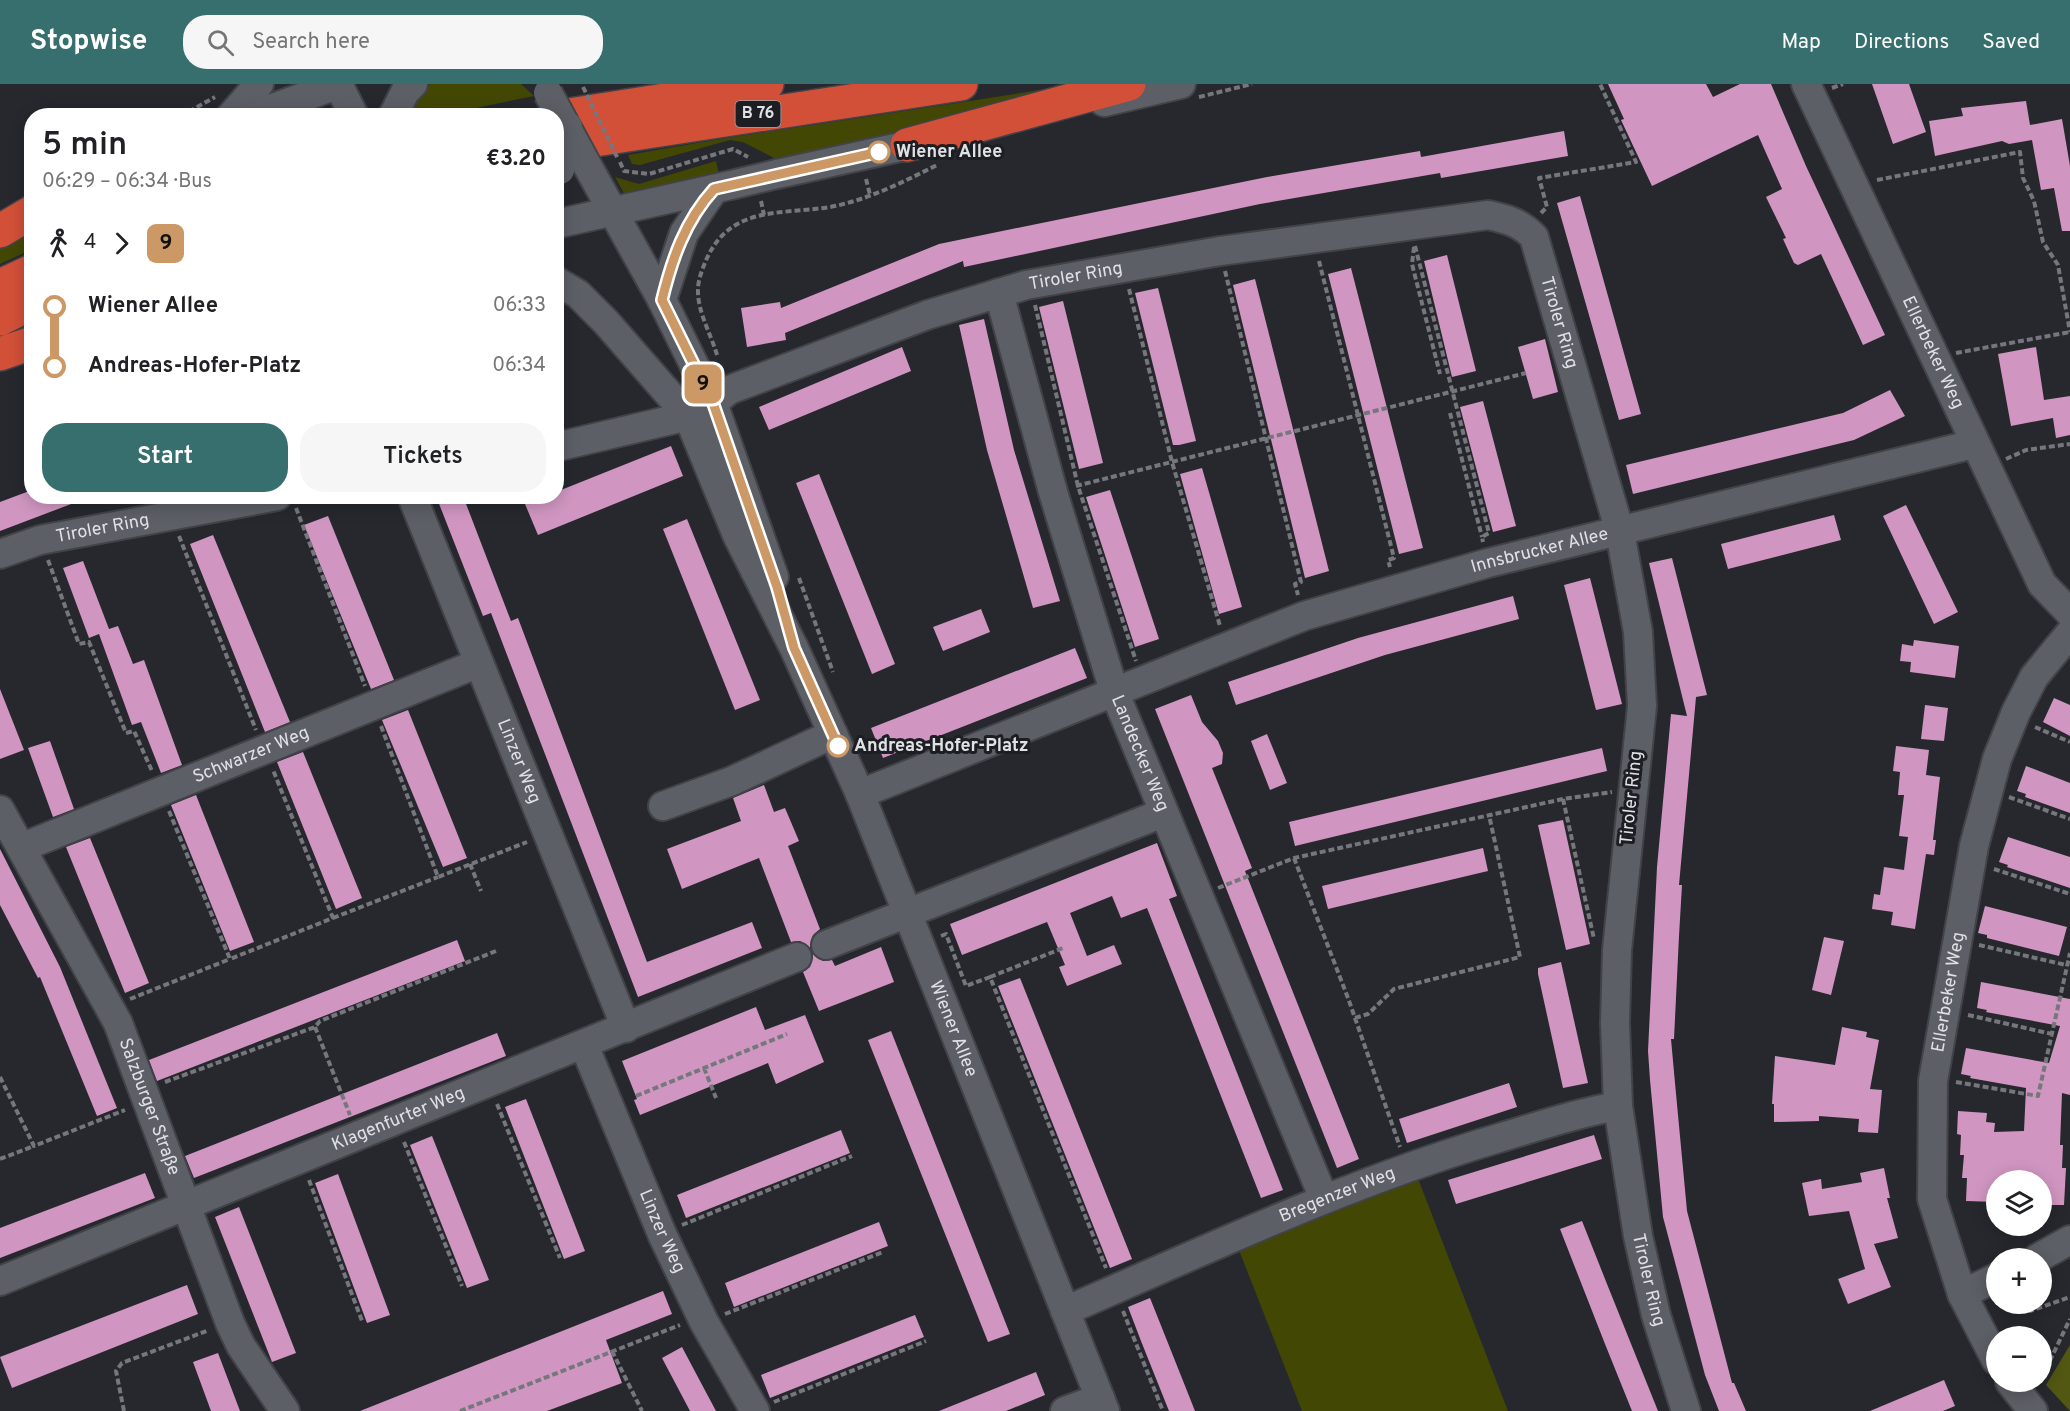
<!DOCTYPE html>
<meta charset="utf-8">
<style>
body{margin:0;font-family:Overpass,sans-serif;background:#f6f6f6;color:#202124;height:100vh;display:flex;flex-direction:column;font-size:22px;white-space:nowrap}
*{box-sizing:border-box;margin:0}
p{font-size:20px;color:#757577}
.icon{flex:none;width:33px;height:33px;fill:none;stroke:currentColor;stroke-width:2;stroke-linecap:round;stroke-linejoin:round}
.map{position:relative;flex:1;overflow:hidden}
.side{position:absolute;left:24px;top:24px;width:540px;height:396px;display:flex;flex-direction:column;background:#fff;border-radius:24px;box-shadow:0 3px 15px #0003}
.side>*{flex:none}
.badge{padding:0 12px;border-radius:9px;font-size:21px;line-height:39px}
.tools{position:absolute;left:1986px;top:1086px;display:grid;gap:12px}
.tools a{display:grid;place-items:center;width:66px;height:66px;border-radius:50%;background:#fff;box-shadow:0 3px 15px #0003;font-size:30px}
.map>.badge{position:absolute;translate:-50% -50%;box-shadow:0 0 0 3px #fff}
.legs{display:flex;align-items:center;gap:9px;height:66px;padding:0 18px;font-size:20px}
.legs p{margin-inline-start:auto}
.overview{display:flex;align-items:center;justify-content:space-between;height:102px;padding:0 18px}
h1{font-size:33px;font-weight:600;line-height:45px}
.cta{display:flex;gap:12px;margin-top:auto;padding:12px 18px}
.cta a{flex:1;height:69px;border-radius:24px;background:#376e6e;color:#fff;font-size:24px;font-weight:600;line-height:69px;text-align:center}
.cta a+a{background:#f6f6f6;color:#202124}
ul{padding:0 18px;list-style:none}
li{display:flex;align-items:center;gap:21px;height:60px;font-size:22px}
li i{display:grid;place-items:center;width:9px;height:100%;margin:0 8px;background:currentColor}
li i::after{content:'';width:15px;height:15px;margin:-8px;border:4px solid;border-radius:50%;background:#fff}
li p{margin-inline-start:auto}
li:first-child i{background:linear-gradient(#0000 50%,currentColor 0)}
li:last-child i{background:linear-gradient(currentColor 50%,#0000 0)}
header{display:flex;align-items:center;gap:36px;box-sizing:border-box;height:84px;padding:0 30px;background:#376e6e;color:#fff}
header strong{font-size:28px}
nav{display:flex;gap:33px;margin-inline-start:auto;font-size:21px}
.search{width:420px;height:54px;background:#f6f6f6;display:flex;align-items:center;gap:15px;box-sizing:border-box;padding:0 21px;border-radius:24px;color:#757577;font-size:22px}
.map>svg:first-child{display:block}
.green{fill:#434704}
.forest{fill:#525712}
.building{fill:#d096c1}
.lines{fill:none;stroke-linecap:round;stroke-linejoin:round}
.minor-casing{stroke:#414348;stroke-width:32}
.highway-casing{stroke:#414348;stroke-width:36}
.path{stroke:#76777d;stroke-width:4;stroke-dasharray:6 3;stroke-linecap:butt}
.minor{stroke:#5d5f66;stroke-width:28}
.highway{stroke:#d25038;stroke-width:33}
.minor-bridge-casing{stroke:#414348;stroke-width:32;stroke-linecap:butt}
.path-bridge{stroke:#76777d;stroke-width:4;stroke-dasharray:6 3;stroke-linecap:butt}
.minor-bridge{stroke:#5d5f66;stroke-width:28}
.line-1-casing{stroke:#fff;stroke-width:14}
.line-1{stroke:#c96;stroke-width:9}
.stop-1-dot{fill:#fff;stroke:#c96;stroke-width:3}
.labels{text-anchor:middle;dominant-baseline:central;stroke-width:6;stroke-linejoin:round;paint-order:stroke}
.shield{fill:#1d1e24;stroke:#a6a6ab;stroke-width:1.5}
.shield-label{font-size:16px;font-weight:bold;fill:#e0e1e5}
.stop-label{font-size:18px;font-weight:bold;fill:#e0e1e5;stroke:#1d1e24;text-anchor:start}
.street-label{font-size:18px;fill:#e0e1e5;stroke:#1d1e24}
</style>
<header>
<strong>Stopwise</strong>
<div class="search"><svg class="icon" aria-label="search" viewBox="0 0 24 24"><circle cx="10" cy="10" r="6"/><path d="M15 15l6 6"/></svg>Search here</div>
<nav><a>Map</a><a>Directions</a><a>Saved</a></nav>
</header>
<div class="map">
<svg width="2070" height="1327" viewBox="0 0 2070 1327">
<rect width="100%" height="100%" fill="#26282e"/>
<path class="green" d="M430 0H521L534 12 442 31 407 32 414 16Z
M1074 0 931 42 778 76 743 58 730 56 640 81 632 80 628 71C776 44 926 26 1074 0Z
M716 77 719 91 626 113 615 93 639 100Z
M31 138V166L0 180V156Z
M1417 1092 1508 1327H1302L1237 1161Z"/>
<path class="forest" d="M2070 1261V1327L2046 1301Z"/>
<path class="building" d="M1608 0H1706L1713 13 1740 0H1771L1806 82 1885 251 1863 261 1821 170 1798 181 1794 179 1783 155 1786 154 1766 113 1782 105 1758 51 1652 102 1621 36 1624 35Z
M1872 0H1909L1926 48 1893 60Z
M2026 17 2030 41 2062 35 2070 82V147H2062L2054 104 2041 106 2032 56 2009 60 2002 57 1935 72 1929 37 1963 32 1961 24Z
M1564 47 1568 72 1441 94 1440 89 1260 120 964 183 963 177 785 249 786 256 747 263 741 224 780 218 781 224 939 160 1267 93 1420 67 1421 73Z
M1580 112 1641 330 1619 336 1557 119Z
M1447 171 1476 287 1452 293 1424 177Z
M1351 184 1423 464 1399 470 1328 190Z
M1255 195 1329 487 1305 494 1233 201Z
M1158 204 1196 357 1179 361H1173L1135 209Z
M1063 217 1103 379 1079 385 1039 223Z
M984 235 1014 366 1060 517 1033 524 987 366 959 241Z
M1545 255 1558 308 1533 315 1518 263Z
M902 263 911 287 769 346 759 323Z
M2036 263 2044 316 2070 312V351L2056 354 2053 334 2011 342 1998 270Z
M1890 306 1905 332 1854 356 1633 410 1626 381 1843 329Z
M1483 317 1516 442 1493 448 1460 323Z
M671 362 683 392 538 451 525 420 544 412H556V408Z
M1202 384 1242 523 1219 530 1180 390Z
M819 390 895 580 872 590 796 399Z
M32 406V412L87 414 0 447V418Z
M1110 406 1159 555 1135 563 1086 413Z
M436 412H463L511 537 518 534 647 878 752 838 762 864 638 913 491 529 483 532Z
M1906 421 1958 528 1934 540 1883 432Z
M1834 431 1841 456 1728 485 1721 460Z
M328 432 394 596 371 605 304 441Z
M687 435 760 616 735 626 663 445Z
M213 451 290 638 265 648 190 460Z
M1672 474 1707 611 1696 613 1679 801H1682L1679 852 1674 955H1671L1675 999 1687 1127 1732 1299H1734L1746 1327H1719L1705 1291 1663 1133 1650 996 1648 967 1657 783 1671 630 1687 632 1649 479Z
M83 477 109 545 118 542 133 580 144 576 182 681 161 689 141 638 132 641 99 550 89 554 63 484Z
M1590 494 1622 620 1596 626 1564 501Z
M1513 512 1519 535 1385 571 1236 621 1228 598 1358 554Z
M981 525 990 548 943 567 933 543Z
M1914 556 1959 562 1955 594 1910 588 1911 578 1900 577 1902 560 1913 562Z
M1075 564 1087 594 883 674 871 644Z
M0 605 24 666 0 675Z
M1191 611 1202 638 1218 657 1223 669 1222 680 1212 684 1252 784 1245 787 1359 1075 1337 1084 1155 625Z
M2054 614 2070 621V652L2043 638Z
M1925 621 1948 624 1944 657 1921 655Z
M408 626 467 774 443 783 382 636Z
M1267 650 1287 699 1270 706 1251 657Z
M50 657 74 725 53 733 28 664Z
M1896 662 1929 666 1926 691 1940 693 1933 756H1936L1934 771 1926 770 1915 845 1891 841 1893 828 1872 825 1874 810 1880 811 1884 783 1904 786 1908 753 1899 752 1904 711H1898L1900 688 1893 687Z
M1602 664 1607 687 1295 762 1289 738Z
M303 668 362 814 336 825 277 678Z
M2026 682 2070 699V729L2025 713 2026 710 2017 707Z
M764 701 774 728 785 724 799 757 788 762 820 845 813 851 810 864 800 857 791 858 759 774 682 805 667 765 741 737 733 714Z
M196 711 254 858 230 867 171 721Z
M1563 736 1590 860 1566 866 1538 741Z
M2008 753 2070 773V804L2007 783 2008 781 1999 778Z
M90 754 149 899 125 909 66 763Z
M1157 759 1177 812 1169 815 1283 1106 1261 1114 1147 824 1121 834 1112 812 1070 829 1087 872 1114 861 1122 880 1067 902 1059 883 1065 881 1047 838 962 871 950 840Z
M1483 764 1488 787 1328 825 1322 802Z
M0 765 60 883 117 1024 97 1032 40 893 38 894 0 821Z
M1985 822 2067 843 2059 872 1987 854V851L1978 849Z
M1824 853 1844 857 1831 911 1812 906Z
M457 856 465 877 157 997 149 976Z
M881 863 894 898 819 927 803 888 810 883 813 870 823 877 832 876 835 882Z
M1561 878 1588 999 1563 1004 1538 890V884Z
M1020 894 1132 1175 1110 1184 998 902Z
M1981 898 2070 915V1011L2062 1009 2060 1061H2063L2062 1084H2066L2064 1121H2042V1096H1996V1118L1966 1117 1967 1094H1962L1964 1071H1960L1961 1051 1957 1050 1958 1027 1987 1029 1986 1038 1995 1039 1994 1048 2024 1047 2026 1004 1970 994 1971 992 1961 990 1966 964 2049 979 2060 942 1986 928 1987 926 1977 924Z
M756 923 765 946 805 931 824 978 776 1000 768 979 640 1031 634 1016 637 1015 622 977Z
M1842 943 1867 948 1866 953 1879 956 1870 1005 1882 1006 1878 1049 1858 1048 1859 1035 1819 1032V1037L1774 1038V1020H1772L1775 972 1835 981Z
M891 947 1010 1250 988 1258 868 956Z
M497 949 506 972 194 1094 185 1072Z
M1509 999 1517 1023 1407 1059 1399 1035Z
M526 1015 585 1167 564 1175 505 1023Z
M841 1046 850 1069 686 1134 677 1111Z
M1594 1051 1602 1075 1456 1120 1448 1096Z
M432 1052 489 1196 467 1204 410 1061Z
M1884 1084 1890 1114H1887L1898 1154 1874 1160 1891 1203 1848 1220 1838 1195 1865 1185 1849 1127 1809 1132 1802 1099 1821 1095 1822 1105 1862 1098 1860 1089Z
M145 1089 155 1114 0 1174V1144Z
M338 1090 390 1231 367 1239 315 1099Z
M239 1123 296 1269 272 1278 215 1133Z
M1582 1137 1607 1200 1658 1327H1632L1605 1260 1560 1145Z
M879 1138 888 1162 734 1223 725 1199Z
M187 1201 198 1230 12 1304 0 1273Z
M663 1207 672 1230 606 1256 622 1299 547 1327H360Z
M1150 1214 1160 1239 1195 1327H1169L1141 1257 1128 1223Z
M915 1231 924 1253 770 1314 761 1291Z
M682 1263 700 1297 716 1327H690L662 1274Z
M218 1269 240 1327H211L193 1278Z
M1036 1288 1045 1311 1006 1327H939Z
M1944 1296 1955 1322 1943 1327H1870Z"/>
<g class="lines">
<defs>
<g id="minor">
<path d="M338 0 354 32"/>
<path id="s1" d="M1806 0 2042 500 2070 529"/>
<path d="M1104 18 1181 0"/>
<path d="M231 32 259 0"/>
<path d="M250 32 340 0"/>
<path d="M393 32 405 8 413 0"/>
<path d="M587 81 662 216 713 319 774 493"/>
<path d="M777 90 927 57"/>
<path d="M556 140 731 101"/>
<path id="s2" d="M556 197 578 210 606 238 688 332 737 451 794 564 860 710 1105 1327"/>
<path id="s3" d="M999 209 1053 408 1114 607 1324 1115"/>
<path d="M662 216 684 149 714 105"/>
<path id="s4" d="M556 363 688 332 713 319 729 306 927 231 1026 201 1220 167 1488 131C1507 135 1521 139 1534 153L1620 448 1638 548 1642 622 1617 866 1615 939 1618 1022 1638 1152 1656 1231 1686 1327"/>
<path id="s5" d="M412 412 626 944"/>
<path id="s6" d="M0 470 40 456 277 412"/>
<path id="s7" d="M860 710 1304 532 1488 479 1974 360"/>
<path d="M663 722 732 697 833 650"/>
<path id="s8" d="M0 726 118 939 230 1239 241 1262 285 1327"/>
<path id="s9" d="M23 763 479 579"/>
<path d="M826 861 1163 729"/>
<path id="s10" d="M584 961 662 1150 704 1238 755 1327"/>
<path d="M2038 1174 2070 1156"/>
<path id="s11" d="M0 1197 797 873"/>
<path d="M1962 1210 1996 1194"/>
<path id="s12" d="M1065 1227C1208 1165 1350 1098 1499 1054 1539 1042 1577 1029 1618 1022"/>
<path id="s13" d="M1996 1276 1962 1210 1932 1115 1933 997 1974 762 1997 675 2016 628 2034 593 2070 549"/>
<path d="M2010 1298 2033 1327"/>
<path d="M1065 1327 1100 1314"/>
</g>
<path id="highway" d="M556 33 767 0
M907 61 1129 0
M556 62 961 0
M0 147 32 128
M0 202 32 187
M0 235 32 219
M0 270 32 259"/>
</defs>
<use href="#minor" class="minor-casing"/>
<use href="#highway" class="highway-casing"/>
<path class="path" d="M1832 4 1843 0
M1199 13 1252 0
M181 32 215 13
M620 78 624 87 649 90 733 65 748 73
M866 95 870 111
M1877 96 2020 68 2023 94 2034 117 2043 158 2058 181 2070 248
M761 117 764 131
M1541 129 1547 123 1539 94 1636 78 1600 0
M1415 162 1489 449 1482 453 1483 458
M1414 163 1412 180 1440 290
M1319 177 1394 474 1388 476 1390 483
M1225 187 1301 498 1295 500 1298 511
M1129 205 1172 378 1220 542
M1035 221 1078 402 1136 577
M1956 269 2070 248
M717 271C711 250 697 227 698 205 698 196 703 183 707 174 732 121 781 131 830 123 868 116 903 98 937 81
M1450 329 1482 453
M2006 375 2026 366 2070 360
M1076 402 1526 289
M296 424 365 602
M179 452 256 646
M48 476 79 560 89 558 126 649 134 647 152 687
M799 494 833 588
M381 642 438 793 527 758
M2035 643 2070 658
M2009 713 2070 735
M1563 715 1594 855
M169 727 230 875 333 834 273 686
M1294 774 1348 914 1400 1063
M470 780 481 807
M1994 785 2070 810
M1218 804 1294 774 1563 715 1612 708
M333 834 438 793
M941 852 946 850 966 902 990 893 1106 1184
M1979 861 2066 881
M990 893 1063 864
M130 915 230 875
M1968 931 2052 950
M1355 934 1368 930 1394 905 1520 873 1489 731
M315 943 350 1031
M704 984 716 1014
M0 993 34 1062 125 1026
M165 998 315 943 320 937 496 867
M1956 998 2038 1012 2070 869
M636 1012 787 950
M497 1020 560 1174
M404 1058 462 1202
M0 1075 34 1062
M309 1096 362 1237
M682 1141 852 1072
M2011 1220 2030 1227 2070 1213
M1123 1227 1163 1327
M725 1230 883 1168
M612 1267 642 1327
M2042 1293 2070 1235
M774 1318 926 1257
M124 1327 116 1287 122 1279 209 1246
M460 1327 680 1241"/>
<use href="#minor" class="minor"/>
<use href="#highway" class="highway"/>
<defs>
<path id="minor-bridge" d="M548 9 587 81
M560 86 568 42
M731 101 777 90"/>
</defs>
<use href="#minor-bridge" class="minor-bridge-casing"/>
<path class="path-bridge" d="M583 3 618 75"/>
<use href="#minor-bridge" class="minor-bridge"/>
</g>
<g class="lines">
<defs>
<path id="line-1" d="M838 662 794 564 777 503 713 319 662 216C672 175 685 137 714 105L879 68"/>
</defs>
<use href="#line-1" class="line-1-casing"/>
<use href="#line-1" class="line-1"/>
</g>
<g class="stop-1-dot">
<circle cx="879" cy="68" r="10"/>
<circle cx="838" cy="662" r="10"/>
</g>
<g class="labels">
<rect class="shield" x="735.5" y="17" width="45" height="26" rx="4.5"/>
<g class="shield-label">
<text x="758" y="30">B 76</text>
</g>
<g class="stop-label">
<text x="896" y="68">Wiener Allee</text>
<text x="854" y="662">Andreas-Hofer-Platz</text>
</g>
<g class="street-label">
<text stroke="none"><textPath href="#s4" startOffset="550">Tiroler Ring</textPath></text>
<text stroke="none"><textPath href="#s4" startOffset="1108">Tiroler Ring</textPath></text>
<text stroke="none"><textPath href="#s1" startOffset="297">Ellerbeker Weg</textPath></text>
<text stroke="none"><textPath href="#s6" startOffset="106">Tiroler Ring</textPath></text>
<text stroke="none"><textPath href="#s7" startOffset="723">Innsbrucker Allee</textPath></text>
<text stroke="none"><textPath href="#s3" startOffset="482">Landecker Weg</textPath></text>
<text stroke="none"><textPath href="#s9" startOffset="246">Schwarzer Weg</textPath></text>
<text stroke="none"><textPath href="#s5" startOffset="286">Linzer Weg</textPath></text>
<text transform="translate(1632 714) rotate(-84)">Tiroler Ring</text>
<text stroke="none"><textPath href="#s13" startOffset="382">Ellerbeker Weg</textPath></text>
<text stroke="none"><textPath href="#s2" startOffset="858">Wiener Allee</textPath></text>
<text stroke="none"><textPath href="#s8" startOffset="333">Salzburger Straße</textPath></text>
<text stroke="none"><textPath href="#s11" startOffset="430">Klagenfurter Weg</textPath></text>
<text stroke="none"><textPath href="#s12" startOffset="296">Bregenzer Weg</textPath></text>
<text stroke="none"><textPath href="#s10" startOffset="202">Linzer Weg</textPath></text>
<text stroke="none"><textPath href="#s4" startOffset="2080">Tiroler Ring</textPath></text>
</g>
</g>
</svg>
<div class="tools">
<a><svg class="icon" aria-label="layers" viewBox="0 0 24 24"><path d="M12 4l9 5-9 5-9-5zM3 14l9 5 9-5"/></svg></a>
<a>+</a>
<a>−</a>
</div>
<b class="badge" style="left:703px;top:300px;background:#c96;color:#111">9</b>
<section class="side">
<div class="overview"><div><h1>5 min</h1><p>06:29 – 06:34 · Bus</p></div><b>€3.20</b></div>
<div class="legs"><svg class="icon" aria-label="walk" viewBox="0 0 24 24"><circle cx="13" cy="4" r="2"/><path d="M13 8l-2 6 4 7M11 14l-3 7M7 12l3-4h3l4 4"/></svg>4<svg class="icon" aria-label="forward" viewBox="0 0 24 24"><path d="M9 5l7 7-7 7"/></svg><b class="badge" style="background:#c96;color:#111">9</b></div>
<ul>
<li><i style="color:#c96"></i><b>Wiener Allee</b><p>06:33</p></li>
<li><i style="color:#c96"></i><b>Andreas-Hofer-Platz</b><p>06:34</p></li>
</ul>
<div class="cta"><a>Start</a><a>Tickets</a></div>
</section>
</div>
